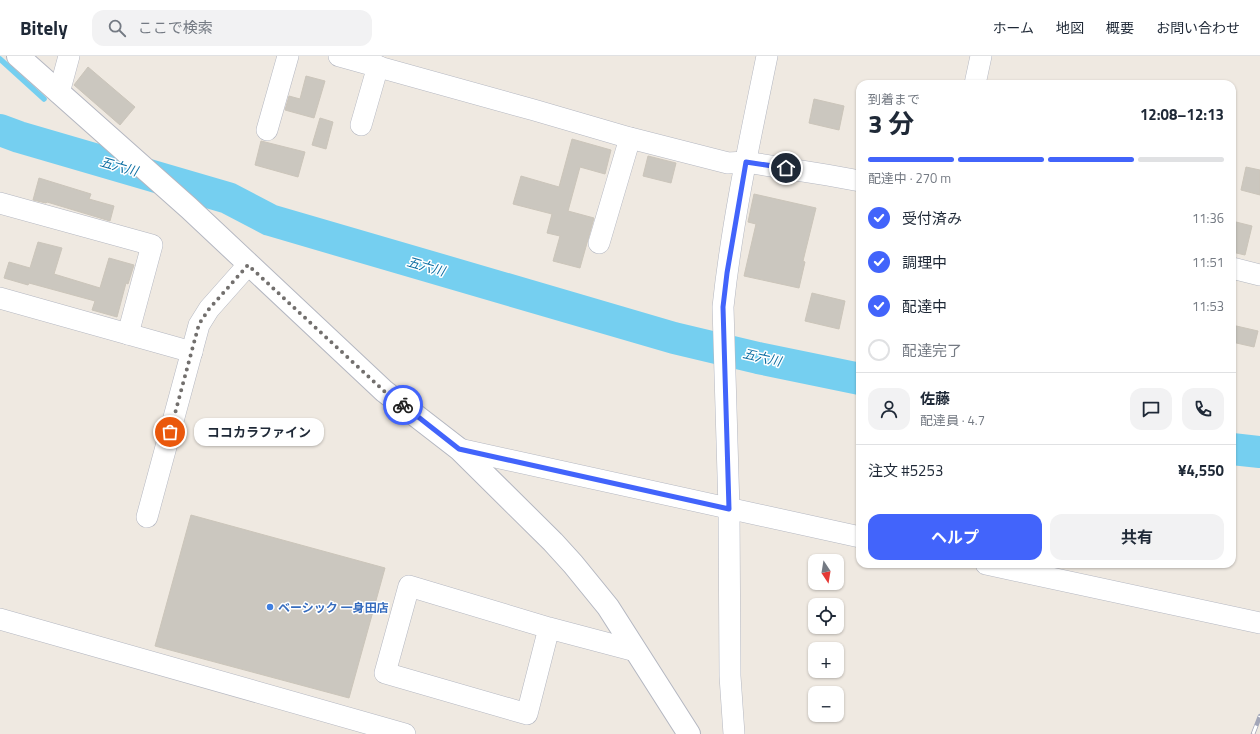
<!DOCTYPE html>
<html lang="ja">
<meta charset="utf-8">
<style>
:root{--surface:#fff;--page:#f2f2f3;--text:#1f2937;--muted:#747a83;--line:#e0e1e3;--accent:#4264fb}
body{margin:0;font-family:"Titillium Web","Noto Sans JP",sans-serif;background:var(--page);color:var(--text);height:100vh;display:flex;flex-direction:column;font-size:15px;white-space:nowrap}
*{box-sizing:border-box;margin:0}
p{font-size:13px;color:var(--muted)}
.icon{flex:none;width:22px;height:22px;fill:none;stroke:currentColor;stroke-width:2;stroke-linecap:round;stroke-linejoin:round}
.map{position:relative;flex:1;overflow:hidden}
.panel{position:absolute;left:856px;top:24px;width:380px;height:488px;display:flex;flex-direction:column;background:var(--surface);border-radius:12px;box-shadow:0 1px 3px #0004}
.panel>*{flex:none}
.needle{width:26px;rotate:168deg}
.controls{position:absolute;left:808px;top:498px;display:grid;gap:8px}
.controls a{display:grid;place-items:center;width:36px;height:36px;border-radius:8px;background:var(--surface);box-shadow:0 1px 3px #0004;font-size:20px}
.pin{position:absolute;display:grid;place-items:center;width:34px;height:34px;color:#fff;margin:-17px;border:2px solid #fff;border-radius:50%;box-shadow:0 1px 4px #0007}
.courier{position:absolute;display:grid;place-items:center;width:40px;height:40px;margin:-20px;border:3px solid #4264fb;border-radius:50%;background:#fff;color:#222;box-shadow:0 1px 5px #0007}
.bubble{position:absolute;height:28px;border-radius:12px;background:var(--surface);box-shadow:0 1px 3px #0004;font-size:13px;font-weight:700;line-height:28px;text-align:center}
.summary em{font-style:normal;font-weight:700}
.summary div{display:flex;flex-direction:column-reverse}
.summary{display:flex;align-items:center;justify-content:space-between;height:68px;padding:0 12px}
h1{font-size:26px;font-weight:700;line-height:30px}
.bar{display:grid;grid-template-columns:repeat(4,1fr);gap:6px 4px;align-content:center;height:48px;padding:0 12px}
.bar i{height:5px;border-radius:3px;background:var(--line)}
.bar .current{background:var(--accent)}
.bar p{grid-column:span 4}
.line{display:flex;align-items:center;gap:10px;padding:0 12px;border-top:1px solid var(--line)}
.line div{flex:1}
.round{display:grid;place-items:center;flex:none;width:42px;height:42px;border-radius:12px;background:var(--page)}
ol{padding:0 12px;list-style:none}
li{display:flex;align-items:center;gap:12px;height:44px}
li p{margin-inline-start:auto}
li .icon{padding:4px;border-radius:50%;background:var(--accent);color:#fff;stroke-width:4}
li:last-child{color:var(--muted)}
li i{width:22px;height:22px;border:2px solid var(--line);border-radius:50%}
.action{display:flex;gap:8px;margin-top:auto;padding:8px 12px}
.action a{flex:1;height:46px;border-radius:12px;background:var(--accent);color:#fff;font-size:16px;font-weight:700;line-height:46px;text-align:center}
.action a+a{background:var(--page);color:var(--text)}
header{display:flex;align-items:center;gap:24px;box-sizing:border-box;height:56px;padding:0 20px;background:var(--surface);border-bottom:1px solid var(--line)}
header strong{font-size:19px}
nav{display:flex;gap:22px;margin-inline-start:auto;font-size:14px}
.search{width:280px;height:36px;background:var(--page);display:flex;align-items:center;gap:10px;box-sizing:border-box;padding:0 14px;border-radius:12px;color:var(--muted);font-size:15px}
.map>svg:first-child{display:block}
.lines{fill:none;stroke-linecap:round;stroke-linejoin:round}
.stream{stroke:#75cff0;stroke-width:5.5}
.river{stroke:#75cff0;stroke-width:32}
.building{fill:#cbc7bf;stroke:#cbc5ba}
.street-casing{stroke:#b4b7c1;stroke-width:22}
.secondary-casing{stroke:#b4b7c1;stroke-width:24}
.street{stroke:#fff;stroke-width:21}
.secondary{stroke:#fff;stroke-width:22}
.rail-casing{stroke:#a3a6b8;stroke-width:4.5}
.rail{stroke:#fff;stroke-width:3;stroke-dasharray:9;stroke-linecap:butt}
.done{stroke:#726f6d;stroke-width:4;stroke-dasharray:0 7.2}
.route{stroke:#4264fb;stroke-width:5}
.shop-dot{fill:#3f7fe0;stroke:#fff;stroke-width:1.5}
.labels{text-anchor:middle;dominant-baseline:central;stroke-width:3;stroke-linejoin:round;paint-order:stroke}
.shop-label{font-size:12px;font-weight:bold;fill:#366cbe;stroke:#fff;text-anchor:start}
.water-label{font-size:13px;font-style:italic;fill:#0d6fa3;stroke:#fff}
</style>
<header>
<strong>Bitely</strong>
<div class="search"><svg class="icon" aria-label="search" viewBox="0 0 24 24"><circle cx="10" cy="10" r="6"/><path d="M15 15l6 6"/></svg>ここで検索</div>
<nav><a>ホーム</a><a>地図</a><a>概要</a><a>お問い合わせ</a></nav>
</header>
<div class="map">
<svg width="1260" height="678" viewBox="0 0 1260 678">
<rect width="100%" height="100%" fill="#efe9e1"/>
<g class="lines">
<!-- stream -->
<polyline class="stream" points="0,3 44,43"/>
<!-- river -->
<g class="river">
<polyline points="0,74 19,81 228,142 270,164 674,282 758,302 860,323"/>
<polyline points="1232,393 1260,396"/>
</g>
</g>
<!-- building -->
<g class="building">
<polygon points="88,11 135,51 120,69 74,29"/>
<polygon points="306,20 325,25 314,62 285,54 289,40 300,43"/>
<polygon points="814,43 844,50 839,74 809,67"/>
<polygon points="320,62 333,66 326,93 312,89"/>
<polygon points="572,83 611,94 605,118 580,111 568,155 594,162 580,212 553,205 560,180 547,177 552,158 513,148 521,120 559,131"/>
<polygon points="261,85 305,96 298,121 255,109"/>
<polygon points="648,100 676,107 671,127 643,120"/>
<polygon points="1246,111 1260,114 1260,139 1241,134"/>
<polygon points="39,122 91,138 89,143 114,150 110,165 47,146 46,147 33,144"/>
<polygon points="754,138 816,152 803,205 805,206 799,232 744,220 756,168 748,166"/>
<polygon points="1232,165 1252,170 1245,199 1232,196"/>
<polygon points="38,186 62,192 54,218 100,232 109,202 134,209 128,228 126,227 117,261 92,254 95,245 29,227 28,229 4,222 9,206 30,212"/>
<polygon points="812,237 845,245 839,273 805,265"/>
<polygon points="1232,269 1258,275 1254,291 1232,286"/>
<polygon points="191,459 385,512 349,642 155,590"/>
</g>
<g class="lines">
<!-- street casing -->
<g class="street-casing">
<g id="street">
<polyline points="339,0 534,54 630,82 728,107 746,106 827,119 860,125"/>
<polyline points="975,28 981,0"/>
<polyline points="59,37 69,0"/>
<polyline points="361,69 378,10"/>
<polyline points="267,74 288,0"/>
<polyline points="0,147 152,189 128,278"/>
<polyline points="599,187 630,82"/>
<polyline points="1232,212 1260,219"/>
<polyline points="0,242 192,296"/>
<polyline points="459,393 860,481"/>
<polyline points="147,461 199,269 209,253 248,209"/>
<polyline points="986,508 1260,567"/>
<polyline points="0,563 405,678"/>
<polyline points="549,572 527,658 385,617 409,530 549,572 636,595"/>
<path d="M734 678 730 620 729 453 723 251C732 166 750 83 767 0"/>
</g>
</g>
<!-- secondary casing -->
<g class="secondary-casing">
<polyline id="secondary" points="18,0 189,152 384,335 459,393 553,486 573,508 608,551 689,678"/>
</g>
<!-- street -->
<use href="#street" class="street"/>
<!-- secondary -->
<use href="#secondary" class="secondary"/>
<!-- rail casing -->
<g class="rail-casing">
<polyline id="rail" points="1253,678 1260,660"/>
</g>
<!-- rail -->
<use href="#rail" class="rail"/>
</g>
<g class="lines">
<!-- done -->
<polyline class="done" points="170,376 199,268 209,253 248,209 384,335 403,349"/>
<!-- route -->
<polyline class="route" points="403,349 459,393 729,453 723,251 727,217 746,106 786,112"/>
</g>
<!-- markers -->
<circle class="shop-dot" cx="270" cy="551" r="4"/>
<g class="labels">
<!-- shop labels -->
<g class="shop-label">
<text x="278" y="551">ベーシック 一身田店</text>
</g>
<!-- water labels -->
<g class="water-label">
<text transform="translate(119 110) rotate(16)">五六川</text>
<text transform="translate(426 210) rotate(16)">五六川</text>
<text transform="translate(762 301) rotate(13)">五六川</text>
</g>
</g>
</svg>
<div class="controls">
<a><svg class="needle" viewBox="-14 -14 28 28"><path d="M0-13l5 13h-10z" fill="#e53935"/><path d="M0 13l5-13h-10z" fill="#747a83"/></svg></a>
<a><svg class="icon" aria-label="locate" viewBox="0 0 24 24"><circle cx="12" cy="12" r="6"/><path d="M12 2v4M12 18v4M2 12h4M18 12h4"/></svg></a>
<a>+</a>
<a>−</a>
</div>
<div class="pin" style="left:170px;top:376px;background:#ea580c"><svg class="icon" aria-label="bag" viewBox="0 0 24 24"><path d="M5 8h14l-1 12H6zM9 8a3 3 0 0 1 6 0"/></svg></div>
<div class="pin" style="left:786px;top:112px;background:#1f2937"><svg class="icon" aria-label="home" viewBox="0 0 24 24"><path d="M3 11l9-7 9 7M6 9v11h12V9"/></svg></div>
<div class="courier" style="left:403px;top:349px"><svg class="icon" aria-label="bike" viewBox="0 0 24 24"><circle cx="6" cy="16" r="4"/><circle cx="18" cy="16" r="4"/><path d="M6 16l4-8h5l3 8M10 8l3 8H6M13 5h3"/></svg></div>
<div class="bubble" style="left:194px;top:362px;width:130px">ココカラファイン</div>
<section class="panel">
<div class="summary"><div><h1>3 分</h1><p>到着まで</p></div><em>12:08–12:13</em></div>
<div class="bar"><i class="current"></i><i class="current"></i><i class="current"></i><i></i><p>配達中 · 270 m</p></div>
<ol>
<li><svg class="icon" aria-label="check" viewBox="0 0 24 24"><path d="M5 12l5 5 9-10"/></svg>受付済み<p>11:36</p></li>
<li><svg class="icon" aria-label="check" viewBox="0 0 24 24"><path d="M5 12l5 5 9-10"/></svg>調理中<p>11:51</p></li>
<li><svg class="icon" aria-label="check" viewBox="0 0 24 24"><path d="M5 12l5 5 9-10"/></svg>配達中<p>11:53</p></li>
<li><i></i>配達完了</li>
</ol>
<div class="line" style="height:72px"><a class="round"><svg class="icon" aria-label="person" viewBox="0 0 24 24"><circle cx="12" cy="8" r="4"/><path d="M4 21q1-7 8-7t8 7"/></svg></a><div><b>佐藤</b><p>配達員 · 4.7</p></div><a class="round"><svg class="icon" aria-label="chat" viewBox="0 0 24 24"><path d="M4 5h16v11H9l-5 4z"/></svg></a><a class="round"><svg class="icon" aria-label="phone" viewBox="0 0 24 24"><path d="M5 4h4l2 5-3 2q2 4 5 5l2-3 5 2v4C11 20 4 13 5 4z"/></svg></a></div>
<div class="line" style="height:52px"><div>注文 #5253</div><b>¥4,550</b></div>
<div class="action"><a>ヘルプ</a><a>共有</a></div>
</section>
</div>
